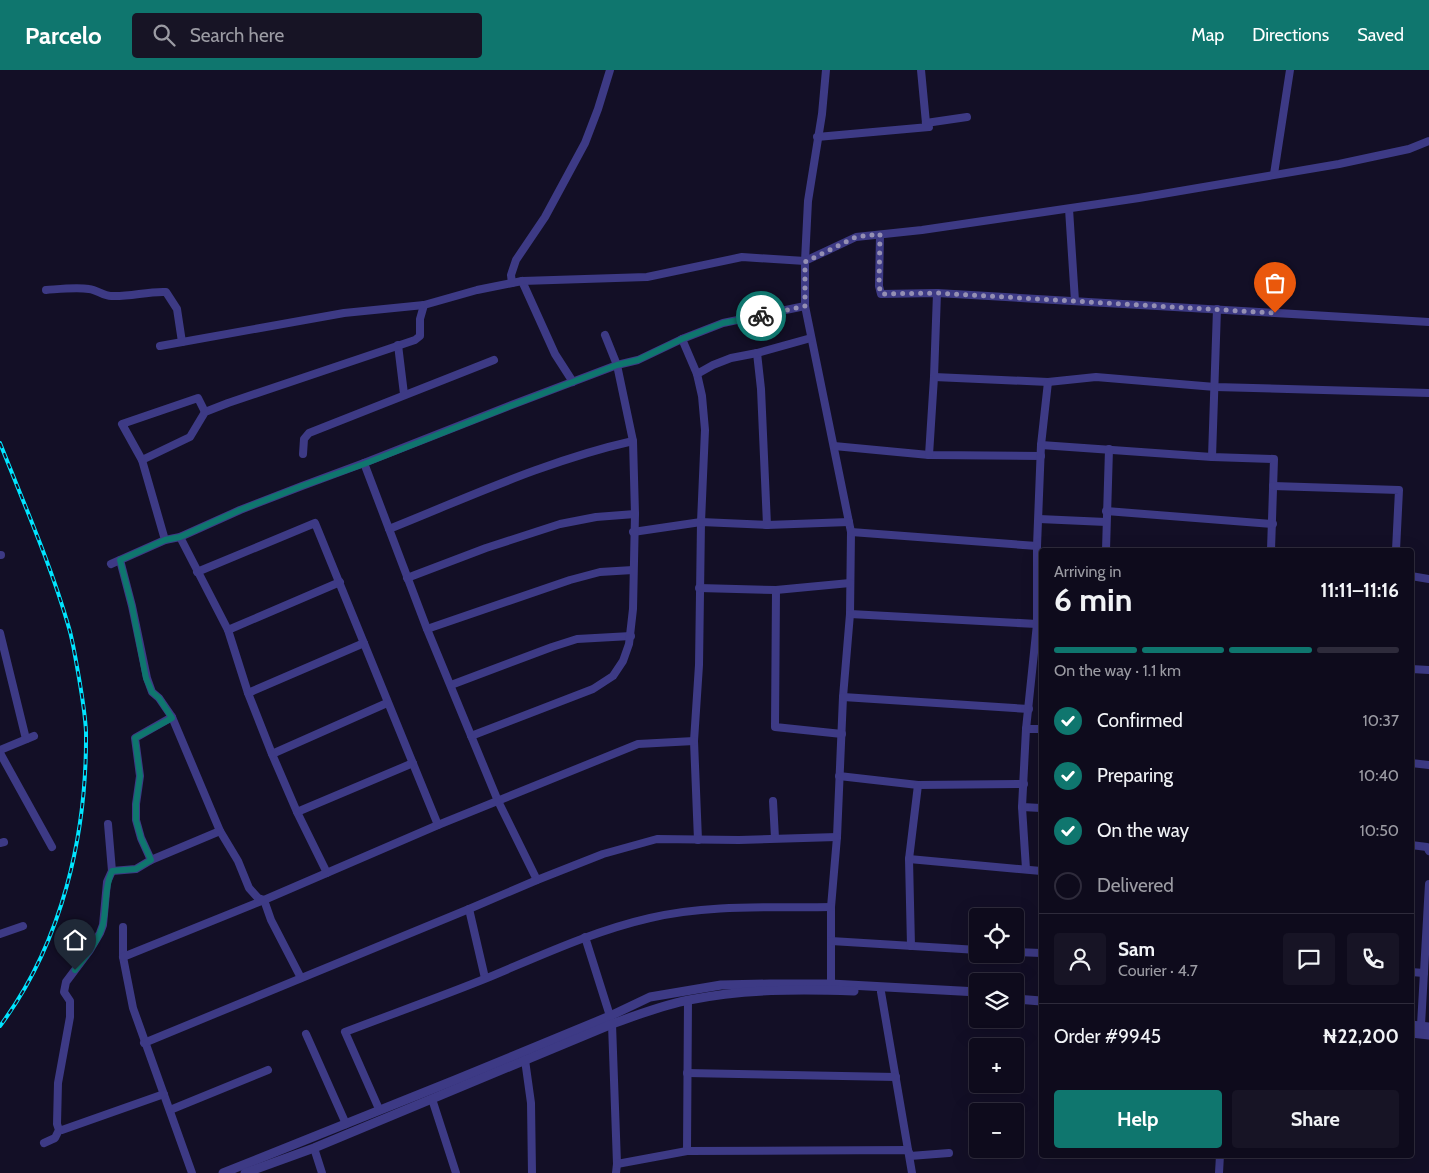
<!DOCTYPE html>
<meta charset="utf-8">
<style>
:root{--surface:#0e0b1c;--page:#171425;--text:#f1f3f6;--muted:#9b9ba3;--line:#2e2b3b;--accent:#0f766e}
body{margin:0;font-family:Cabin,sans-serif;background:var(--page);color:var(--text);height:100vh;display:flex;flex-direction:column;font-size:19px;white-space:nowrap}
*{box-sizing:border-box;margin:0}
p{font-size:16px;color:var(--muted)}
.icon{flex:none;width:28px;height:28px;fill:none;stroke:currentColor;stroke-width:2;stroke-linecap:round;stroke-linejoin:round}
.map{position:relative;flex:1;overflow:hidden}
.panel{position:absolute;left:1039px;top:478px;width:375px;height:610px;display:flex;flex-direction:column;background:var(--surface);border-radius:5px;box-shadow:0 5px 20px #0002,0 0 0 1px var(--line)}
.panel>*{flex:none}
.controls{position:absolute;left:969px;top:838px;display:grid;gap:10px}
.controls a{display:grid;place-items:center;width:55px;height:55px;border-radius:5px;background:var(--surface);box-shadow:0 5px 20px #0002,0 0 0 1px var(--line);font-size:25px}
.pin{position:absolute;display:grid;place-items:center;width:42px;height:42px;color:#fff;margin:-51px -21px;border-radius:50% 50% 50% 0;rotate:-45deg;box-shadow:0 0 5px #0007}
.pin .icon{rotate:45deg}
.courier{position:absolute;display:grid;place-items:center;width:50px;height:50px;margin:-25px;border:4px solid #0f766e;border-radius:50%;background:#fff;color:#222;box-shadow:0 1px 6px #0007}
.headline em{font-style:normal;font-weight:700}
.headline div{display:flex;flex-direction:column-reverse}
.headline{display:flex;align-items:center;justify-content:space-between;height:85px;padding:0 15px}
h1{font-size:32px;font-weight:700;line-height:38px}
.bar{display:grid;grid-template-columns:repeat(4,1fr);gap:8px 5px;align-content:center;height:60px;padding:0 15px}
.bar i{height:6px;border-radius:4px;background:var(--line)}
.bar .on{background:var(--accent)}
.bar p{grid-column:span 4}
.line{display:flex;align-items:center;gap:12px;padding:0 15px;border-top:1px solid var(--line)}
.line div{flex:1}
.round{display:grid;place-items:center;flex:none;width:52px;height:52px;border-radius:5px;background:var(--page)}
ol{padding:0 15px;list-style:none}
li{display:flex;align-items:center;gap:15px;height:55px}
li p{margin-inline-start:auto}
li .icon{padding:5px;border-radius:50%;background:var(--accent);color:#fff;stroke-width:4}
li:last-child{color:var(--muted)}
li i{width:28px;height:28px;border:2px solid var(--line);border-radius:50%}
.primary-button{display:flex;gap:10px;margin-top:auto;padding:10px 15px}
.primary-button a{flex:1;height:58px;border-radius:5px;background:var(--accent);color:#fff;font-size:20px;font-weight:700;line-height:58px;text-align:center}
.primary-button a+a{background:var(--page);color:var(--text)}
header{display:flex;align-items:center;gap:30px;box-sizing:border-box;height:70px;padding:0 25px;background:var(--accent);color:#fff}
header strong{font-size:24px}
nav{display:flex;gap:28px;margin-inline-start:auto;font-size:18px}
.search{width:350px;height:45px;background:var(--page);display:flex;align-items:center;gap:12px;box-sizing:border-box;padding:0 18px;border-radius:5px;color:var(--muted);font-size:19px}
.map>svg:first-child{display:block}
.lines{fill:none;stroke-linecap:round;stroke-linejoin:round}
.minor{stroke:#3d3a85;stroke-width:8}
.tertiary{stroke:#3d3a85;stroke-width:9}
.rail-casing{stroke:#00e5ff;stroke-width:4}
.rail{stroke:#130f26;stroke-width:2;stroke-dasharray:5.5;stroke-linecap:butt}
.done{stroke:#948fb3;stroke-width:5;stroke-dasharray:0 9}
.route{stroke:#0f766e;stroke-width:6}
</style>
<header>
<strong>Parcelo</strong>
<div class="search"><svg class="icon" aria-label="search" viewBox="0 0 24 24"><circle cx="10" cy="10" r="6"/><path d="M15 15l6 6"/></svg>Search here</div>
<nav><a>Map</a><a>Directions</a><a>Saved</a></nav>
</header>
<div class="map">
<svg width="1429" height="1103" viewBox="0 0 1429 1103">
<rect width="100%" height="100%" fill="#130f26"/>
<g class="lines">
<!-- minor -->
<g class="minor">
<polyline points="826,0 822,44 808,131 805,191 805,236 851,462 850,544 843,627 837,767 831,837 831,918"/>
<polyline points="921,0 926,53"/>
<polyline points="817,67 929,57 926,53 967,47"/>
<polyline points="1274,104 1290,0"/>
<polyline points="1069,139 1075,231"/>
<polyline points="880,165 879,216 881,224 937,223 1429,252"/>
<polyline points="522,211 555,284 573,312"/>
<polyline points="512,213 511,205 516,190 545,147 585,73 598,39 610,0"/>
<path d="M46 220C60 219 76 217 89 219 97 220 104 226 111 226 130 227 148 221 166 222L177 239 182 272"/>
<polyline points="682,269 697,304 702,326 705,360 701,452 699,595 694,671 698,770"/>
<polyline points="398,275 404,324"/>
<polyline points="160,276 344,243 424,235 477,220 522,211 647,207 742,187 805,191 856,167 922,160 1139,128 1339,94 1409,79 1429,71"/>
<polyline points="757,283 761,319 767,455"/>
<polyline points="697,304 713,295 731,288 757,283 811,268"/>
<polyline points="934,307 1048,312 1096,307 1215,317 1429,323"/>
<polyline points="1041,375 1212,387 1274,389 1271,480"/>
<polyline points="834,376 929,385 1041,386"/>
<polyline points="303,384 304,369 309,363 494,290"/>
<polyline points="929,385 934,307 937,223"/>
<polyline points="1212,387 1217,239"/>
<polyline points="142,390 190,367 205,342 228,333 415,270 420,266 420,249 424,235"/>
<polyline points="364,393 427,559 498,731 537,810"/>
<polyline points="1273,416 1399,420 1396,480"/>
<polyline points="1106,441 1273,454"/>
<polyline points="1039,449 1106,452"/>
<path d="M389 459C469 427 548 390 633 371"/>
<polyline points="633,462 701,452 767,455 849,452"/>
<polyline points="851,462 1037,476"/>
<polyline points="180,467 228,560 248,623 272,684 297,742 327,803"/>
<polyline points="165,470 142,390 122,354 198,328 205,342"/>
<polyline points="1106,480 1109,379"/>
<polyline points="0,485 1,485"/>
<polyline points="120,490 132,536 147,608 152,622 159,628 172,647 220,761 238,791 249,818 258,828 264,830 271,850 301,908"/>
<polyline points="111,494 165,470 180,467 240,440 302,416 364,393 509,336 617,295 638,290 682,269 723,253 805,236"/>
<polyline points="197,502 315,453 438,755"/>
<polyline points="1411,506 1429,509"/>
<polyline points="407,508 486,478 560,454 596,447 635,444"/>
<polyline points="699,518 776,520 850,513"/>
<polyline points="776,520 775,657 842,664"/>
<polyline points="850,544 1037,554"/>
<polyline points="427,559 570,510 600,502 633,500"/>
<polyline points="228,560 340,512"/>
<polyline points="0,563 26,669"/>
<polyline points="1411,599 1429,600"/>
<polyline points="451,615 552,577 577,569 631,566"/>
<polyline points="248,623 364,573"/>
<polyline points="843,627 1029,639"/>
<polyline points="1026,659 1041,659"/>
<polyline points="471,666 593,619 613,606 623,591 629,574 633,539 635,444 633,371 617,295 605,265"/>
<polyline points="0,680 34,666"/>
<polyline points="0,683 52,777"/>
<polyline points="272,684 387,633"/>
<polyline points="1411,693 1429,695"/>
<polyline points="839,706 918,715 1024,714"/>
<polyline points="773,731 775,768"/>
<polyline points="1022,737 1041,738"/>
<polyline points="297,742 413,693"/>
<polyline points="0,773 4,772"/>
<polyline points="1411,775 1427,777 1429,781"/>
<polyline points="909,789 1041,801"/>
<polyline points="151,790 141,768 136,750 136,734 140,706 135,668 172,647"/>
<polyline points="1026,799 1022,737 1026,659 1037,554 1037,476 1041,375 1048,312"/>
<polyline points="112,801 136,799 151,790 220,761"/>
<polyline points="469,839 485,908"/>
<polyline points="123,857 123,887 133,938 192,1103"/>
<polyline points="0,864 23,856"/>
<polyline points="585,867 610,946"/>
<polyline points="831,871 978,880"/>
<polyline points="911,876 909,789 918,715"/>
<polyline points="1015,882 1041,883"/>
<polyline points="123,887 264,830 438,755 638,674 694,671"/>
<polyline points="1411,902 1424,903"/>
<polyline points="881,922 912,1103"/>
<polyline points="612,954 617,1094 616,1103"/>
<polyline points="1421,955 1429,814"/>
<polyline points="306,964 346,1054"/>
<polyline points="144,973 469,839 537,810 603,784 657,769 739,770 837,767"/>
<polyline points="525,990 531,1033 532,1103"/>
<polyline points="687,1003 896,1007"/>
<polyline points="432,1029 456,1103"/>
<path d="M379 1039 345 962C392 944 440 927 487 908 540 886 593 861 650 848 709 834 771 838 831 837"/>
<polyline points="170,1040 268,1000"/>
<polyline points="59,1060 62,1060 164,1024"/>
<polyline points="44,1073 55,1068 59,1060 57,1054 58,1013 70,947 70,931 64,922 66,912 90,880 100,863 103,855 107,812 112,801 108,754"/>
<polyline points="314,1078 322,1103"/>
<polyline points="687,1081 688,930"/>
<polyline points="617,1094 687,1081 908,1080 910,1086 949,1083"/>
<polyline points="1219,1103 1220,1085"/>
</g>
<!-- tertiary -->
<g class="tertiary">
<polyline points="1015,929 1041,931"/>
<polyline points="1411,955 1429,957"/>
<polyline points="1411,963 1429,965"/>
<polyline points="223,1103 455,1010 610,946 650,927 721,915 770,914 831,914 978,922"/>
<path d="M245 1103 314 1078 612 954C637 945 663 935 689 930 743 919 799 919 854 921"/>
</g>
<!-- rail casing -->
<g class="rail-casing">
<path id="rail" d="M0 373C24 434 51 495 69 558 72 568 74 580 76 591 80 614 85 639 86 662 87 765 62 873 0 956"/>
</g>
<!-- rail -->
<use href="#rail" class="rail"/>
</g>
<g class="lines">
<!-- done -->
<polyline class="done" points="761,246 805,236 805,192 856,167 880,164 879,216 881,224 937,223 1275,243"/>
<!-- route -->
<path class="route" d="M75 900C85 887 99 871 103 854 107 836 104 818 112 801L136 799 151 790 141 768 136 750V734L140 706 135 668 172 648 159 628 152 622 146 608 132 536 120 490 165 470 180 467 240 440 302 416 364 394 510 336 617 295 638 290 682 269 723 253 761 246"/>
</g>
</svg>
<div class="controls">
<a><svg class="icon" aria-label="locate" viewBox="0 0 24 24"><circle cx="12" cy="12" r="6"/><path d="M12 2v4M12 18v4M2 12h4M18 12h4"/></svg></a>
<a><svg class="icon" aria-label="layers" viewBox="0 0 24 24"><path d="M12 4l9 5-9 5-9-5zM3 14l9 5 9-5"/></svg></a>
<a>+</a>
<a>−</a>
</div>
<div class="pin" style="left:1275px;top:243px;background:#ea580c"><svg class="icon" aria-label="bag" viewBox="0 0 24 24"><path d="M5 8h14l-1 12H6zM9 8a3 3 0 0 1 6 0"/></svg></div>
<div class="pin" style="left:75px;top:900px;background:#1f2937"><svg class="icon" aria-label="home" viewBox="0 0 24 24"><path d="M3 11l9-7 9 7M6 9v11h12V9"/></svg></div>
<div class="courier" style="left:761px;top:246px"><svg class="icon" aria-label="bike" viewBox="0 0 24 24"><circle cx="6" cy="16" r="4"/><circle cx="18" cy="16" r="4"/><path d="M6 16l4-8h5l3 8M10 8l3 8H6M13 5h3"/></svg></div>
<section class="panel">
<div class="headline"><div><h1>6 min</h1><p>Arriving in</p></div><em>11:11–11:16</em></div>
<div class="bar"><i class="on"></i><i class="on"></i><i class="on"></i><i></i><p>On the way · 1.1 km</p></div>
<ol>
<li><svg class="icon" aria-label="check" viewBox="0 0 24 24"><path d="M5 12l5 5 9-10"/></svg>Confirmed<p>10:37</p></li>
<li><svg class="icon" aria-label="check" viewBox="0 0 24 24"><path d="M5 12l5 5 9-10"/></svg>Preparing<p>10:40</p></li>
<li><svg class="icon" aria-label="check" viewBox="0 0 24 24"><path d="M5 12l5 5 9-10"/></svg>On the way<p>10:50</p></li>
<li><i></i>Delivered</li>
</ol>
<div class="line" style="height:90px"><a class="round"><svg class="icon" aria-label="person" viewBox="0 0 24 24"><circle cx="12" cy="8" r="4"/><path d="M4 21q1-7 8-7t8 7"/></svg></a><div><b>Sam</b><p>Courier · 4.7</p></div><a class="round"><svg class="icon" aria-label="chat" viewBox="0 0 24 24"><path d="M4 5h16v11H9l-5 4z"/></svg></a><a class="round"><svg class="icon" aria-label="phone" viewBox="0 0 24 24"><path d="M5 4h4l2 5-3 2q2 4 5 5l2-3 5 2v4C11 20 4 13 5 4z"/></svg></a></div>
<div class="line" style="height:65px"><div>Order #9945</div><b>₦22,200</b></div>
<div class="primary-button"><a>Help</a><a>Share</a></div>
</section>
</div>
